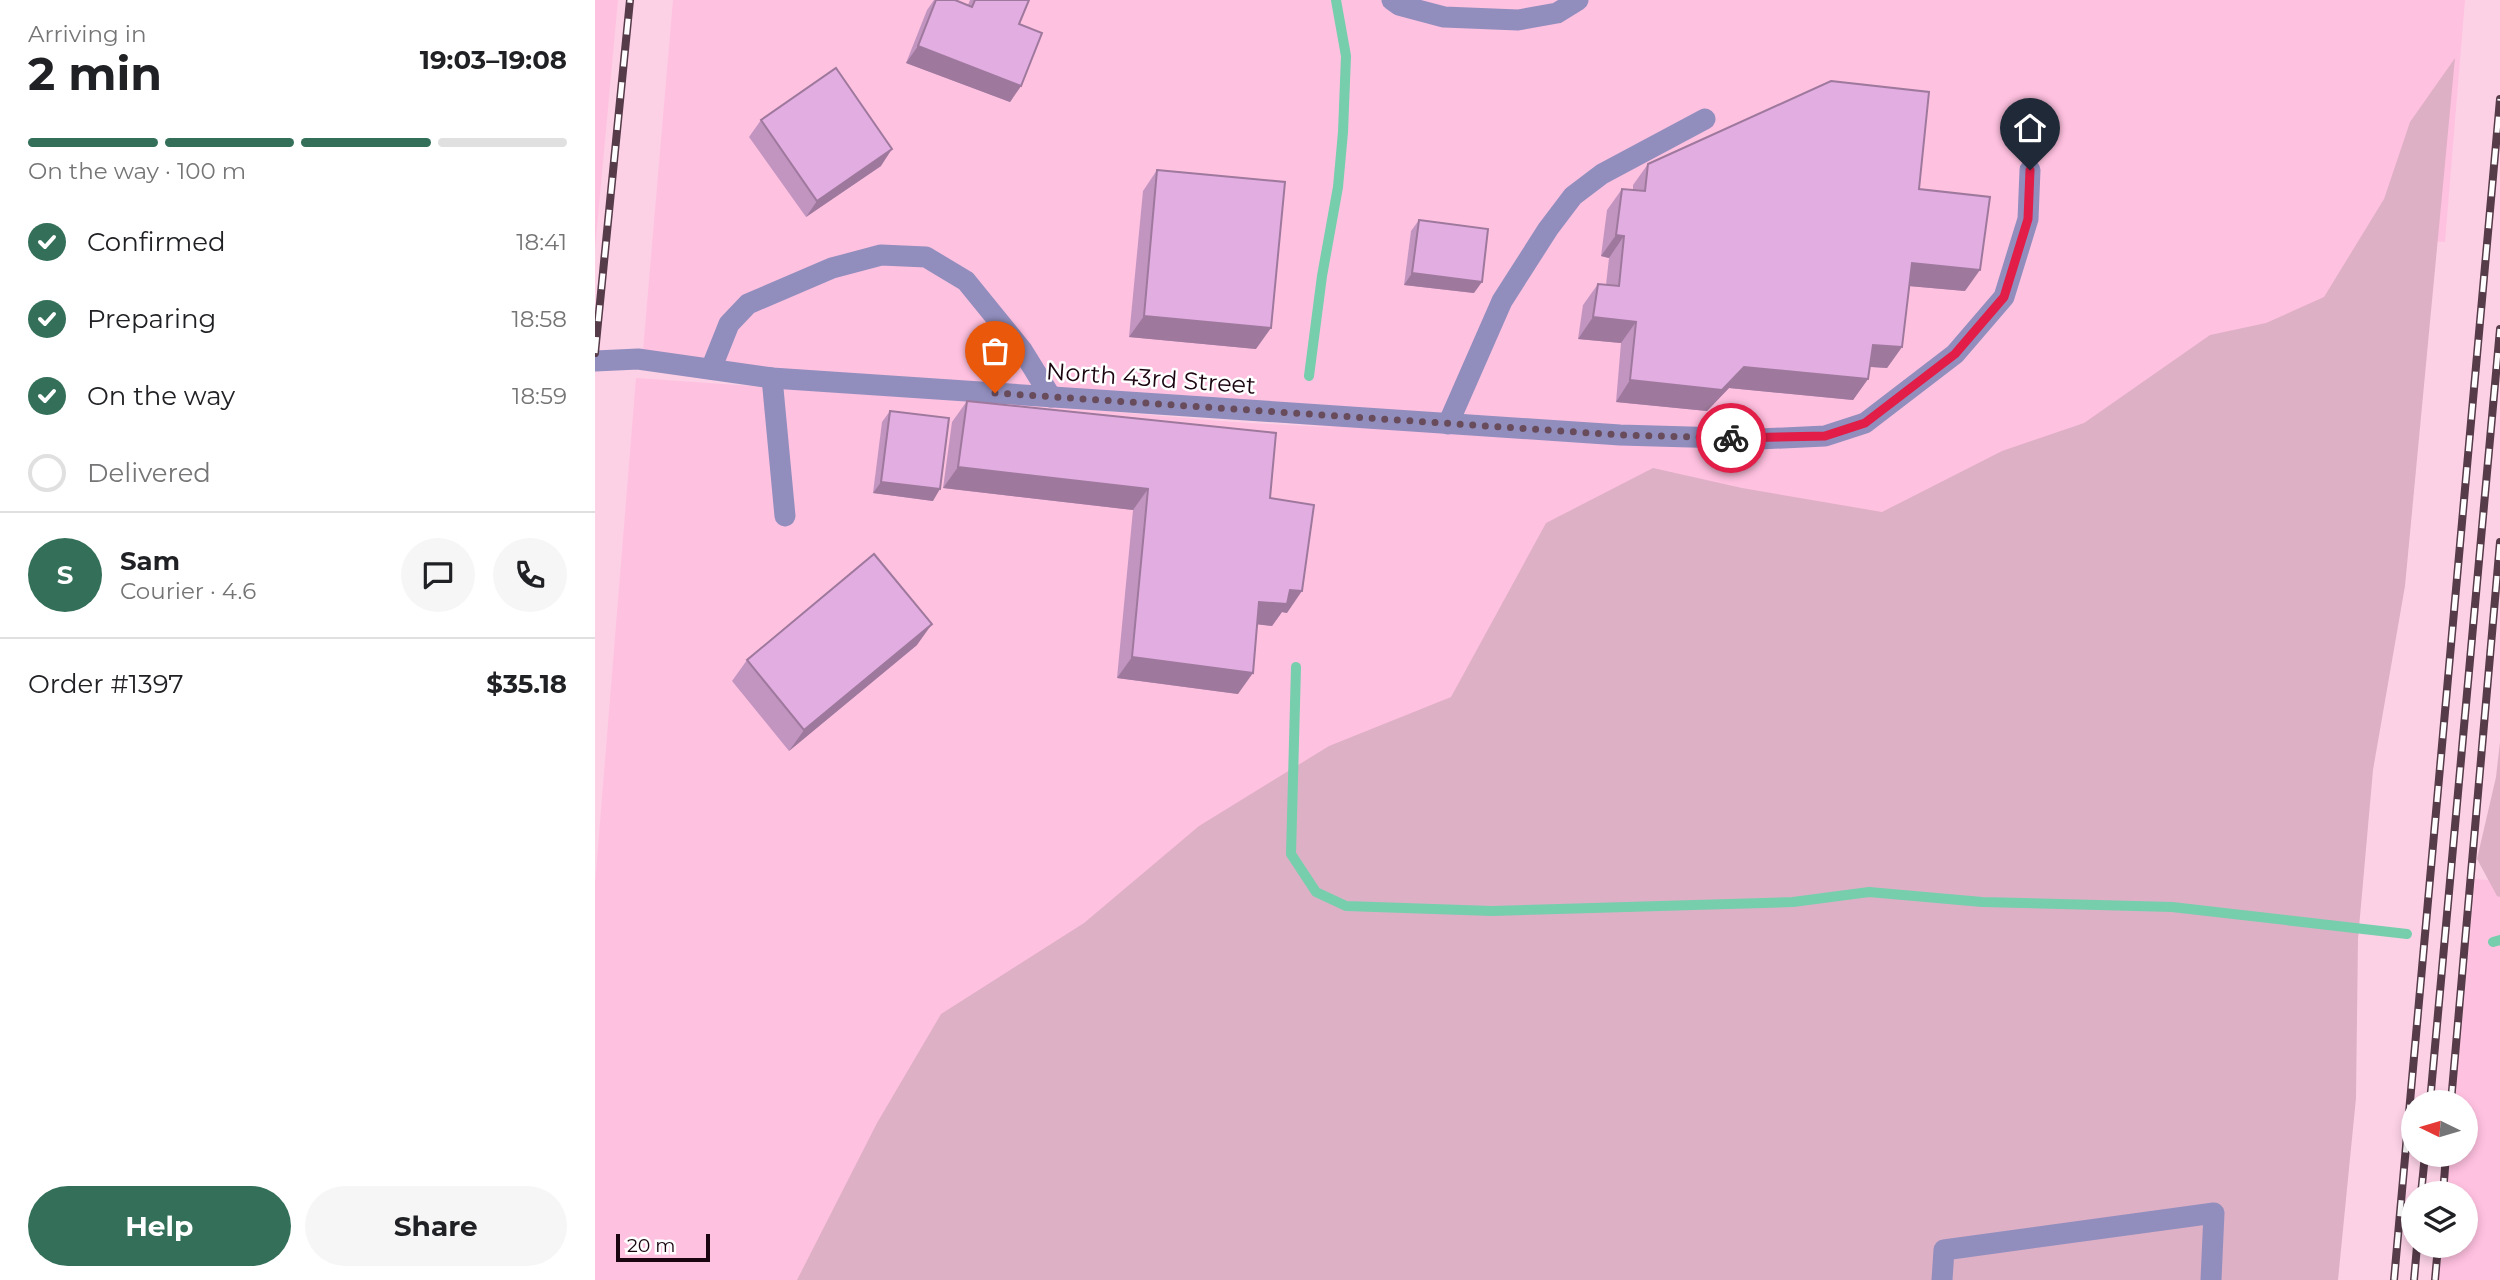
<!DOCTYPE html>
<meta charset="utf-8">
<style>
:root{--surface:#fff;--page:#f6f6f6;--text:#202124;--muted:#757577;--line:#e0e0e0;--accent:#336f59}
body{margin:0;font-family:Montserrat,sans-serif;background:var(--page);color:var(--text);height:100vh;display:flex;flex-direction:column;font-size:26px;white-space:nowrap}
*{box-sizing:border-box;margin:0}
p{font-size:23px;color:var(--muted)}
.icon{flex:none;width:38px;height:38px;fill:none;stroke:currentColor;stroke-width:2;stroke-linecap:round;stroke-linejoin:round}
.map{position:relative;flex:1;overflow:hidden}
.sheet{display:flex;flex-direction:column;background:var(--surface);width:595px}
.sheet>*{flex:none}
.needle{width:46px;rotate:275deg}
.buttons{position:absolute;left:1806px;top:1090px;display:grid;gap:14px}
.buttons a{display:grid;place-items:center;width:77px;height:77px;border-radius:50%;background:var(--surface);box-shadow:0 4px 10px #0003;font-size:35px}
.scale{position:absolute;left:21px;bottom:18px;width:94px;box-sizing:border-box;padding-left:7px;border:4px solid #190410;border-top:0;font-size:19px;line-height:24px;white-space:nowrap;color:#190410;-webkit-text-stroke:5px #fff;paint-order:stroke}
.pin{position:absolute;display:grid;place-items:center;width:60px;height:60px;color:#fff;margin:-72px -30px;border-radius:50% 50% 50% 0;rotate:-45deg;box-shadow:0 0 7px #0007}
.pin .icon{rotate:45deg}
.courier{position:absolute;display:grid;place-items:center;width:70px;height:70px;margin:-35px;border:5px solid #e11d48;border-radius:50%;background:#fff;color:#222;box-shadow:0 2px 9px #0007}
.head em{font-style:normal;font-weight:700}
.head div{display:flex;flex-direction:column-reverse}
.head{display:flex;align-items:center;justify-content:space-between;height:119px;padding:0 28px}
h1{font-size:46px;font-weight:700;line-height:52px}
.bar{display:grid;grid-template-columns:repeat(4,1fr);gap:10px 7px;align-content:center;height:84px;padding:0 28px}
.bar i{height:9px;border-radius:5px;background:var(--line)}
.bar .current{background:var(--accent)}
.bar p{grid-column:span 4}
.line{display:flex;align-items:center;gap:18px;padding:0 28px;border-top:2px solid var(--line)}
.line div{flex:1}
.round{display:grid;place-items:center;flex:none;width:74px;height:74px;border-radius:37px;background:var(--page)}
ol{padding:0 28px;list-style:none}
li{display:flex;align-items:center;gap:21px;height:77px}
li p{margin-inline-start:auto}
li .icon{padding:7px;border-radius:50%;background:var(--accent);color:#fff;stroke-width:4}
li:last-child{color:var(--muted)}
li i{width:38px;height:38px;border:4px solid var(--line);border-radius:50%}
.button{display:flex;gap:14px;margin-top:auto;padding:14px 28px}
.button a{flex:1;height:80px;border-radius:42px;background:var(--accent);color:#fff;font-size:28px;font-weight:700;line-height:80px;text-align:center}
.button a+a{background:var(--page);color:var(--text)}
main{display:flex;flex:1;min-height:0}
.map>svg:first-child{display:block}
.built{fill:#ffc1e0}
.green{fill:#deb0c6}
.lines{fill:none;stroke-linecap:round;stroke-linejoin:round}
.stream{stroke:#76cead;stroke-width:10}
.minor{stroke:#918ebe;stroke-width:21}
.rail-casing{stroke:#563b49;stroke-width:8}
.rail{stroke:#fff;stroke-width:5;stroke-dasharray:16;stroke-linecap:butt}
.wall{fill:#c295c1}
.shaded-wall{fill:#9e799d}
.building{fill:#e2ade0;stroke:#9e799d;stroke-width:2}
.done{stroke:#684c5b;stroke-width:7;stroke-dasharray:0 12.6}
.route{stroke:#e11d48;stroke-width:9}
.labels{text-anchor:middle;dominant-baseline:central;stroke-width:5;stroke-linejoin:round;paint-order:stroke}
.street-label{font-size:24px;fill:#190410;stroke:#fff}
</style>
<main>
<section class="sheet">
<div class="head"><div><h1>2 min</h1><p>Arriving in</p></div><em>19:03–19:08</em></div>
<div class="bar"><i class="current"></i><i class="current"></i><i class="current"></i><i></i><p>On the way · 100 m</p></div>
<ol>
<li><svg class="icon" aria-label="check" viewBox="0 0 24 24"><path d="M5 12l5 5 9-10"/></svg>Confirmed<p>18:41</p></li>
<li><svg class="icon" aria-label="check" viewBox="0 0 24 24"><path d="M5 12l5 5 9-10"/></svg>Preparing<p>18:58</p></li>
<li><svg class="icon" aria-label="check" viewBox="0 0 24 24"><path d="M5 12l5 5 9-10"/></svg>On the way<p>18:59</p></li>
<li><i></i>Delivered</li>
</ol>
<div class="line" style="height:126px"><b class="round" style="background:var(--accent);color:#fff">S</b><div><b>Sam</b><p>Courier · 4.6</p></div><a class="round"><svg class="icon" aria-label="chat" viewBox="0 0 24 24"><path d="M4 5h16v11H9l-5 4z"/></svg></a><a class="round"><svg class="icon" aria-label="phone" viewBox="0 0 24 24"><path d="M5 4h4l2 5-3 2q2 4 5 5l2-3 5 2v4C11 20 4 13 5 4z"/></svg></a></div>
<div class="line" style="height:91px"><div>Order #1397</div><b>$35.18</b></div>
<div class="button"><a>Help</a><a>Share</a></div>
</section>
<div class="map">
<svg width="1905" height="1280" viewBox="0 0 1905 1280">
<rect width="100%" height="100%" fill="#fcd1e6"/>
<!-- built -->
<g class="built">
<polygon points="0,0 23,0 0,249"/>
<polygon points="78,0 1870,0 1850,242 1819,240 448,1280 0,1280 0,884 41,378 426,404 638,422 747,428 47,362"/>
<polygon points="1880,879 1905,881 1905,1280 1844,1280 1847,1246 1871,1246 1871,1194 1851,1193 1855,1155 1871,1155 1871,1102 1860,1102"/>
</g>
<!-- green -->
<g class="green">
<polygon points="1860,58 1810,586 1778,770 1763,939 1761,1098 1743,1280 202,1280 282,1123 346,1014 489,923 604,826 734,746 856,697 951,523 1058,468 1147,488 1287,512 1407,451 1489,423 1615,335 1671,323 1729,297 1789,199 1815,122"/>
<polygon points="1905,742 1905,897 1902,896 1882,859 1901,777"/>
</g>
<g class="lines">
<!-- stream -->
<g class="stream">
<polyline points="714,376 727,276 743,187 748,132 751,56 741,0"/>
<polyline points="701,667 696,854 721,892 751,906 897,911 1198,902 1274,892 1387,902 1577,907 1812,934"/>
<polyline points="1898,942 1905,940"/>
</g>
<!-- minor -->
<g class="minor">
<polyline points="797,0 804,5 849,17 923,20 962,13 983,0"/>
<polyline points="0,361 43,359 177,378 1025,435 1164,439 1230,436 1270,423 1360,354 1409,297 1433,219 1435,170"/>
<polyline points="116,369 134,324 153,304 237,268 286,255 331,257 371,281 427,350 456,397"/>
<polyline points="177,378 190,516"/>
<polyline points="853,424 907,301 953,229 978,196 1007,174 1110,119"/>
<polyline points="1347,1280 1349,1250 1619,1213 1616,1280"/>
</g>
<!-- rail casing -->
<g class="rail-casing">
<g id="rail">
<polyline points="0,353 35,0"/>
<polyline points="1835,1102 1905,329"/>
<polyline points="1856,1102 1905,542"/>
<polyline points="1826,1194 1830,1155"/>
<polyline points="1848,1194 1851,1155"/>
<polyline points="1799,1280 1905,99"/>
<polyline points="1819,1280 1822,1246"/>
<polyline points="1840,1280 1843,1246"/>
</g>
</g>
<!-- rail -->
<use href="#rail" class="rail"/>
</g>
<!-- wall -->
<g class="wall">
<polygon points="339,0 360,0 373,5 375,0 434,0 424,24 426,86 415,102 311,63 332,10"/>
<polygon points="166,120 286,166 211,217 154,137"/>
<polygon points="1053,164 1324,189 1370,291 1314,286 1307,347 1292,368 1275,367 1273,379 1258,400 1134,388 1112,411 1021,402 1026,343 983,339 988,305 1003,284 1011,285 1014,258 1006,256 1012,210 1027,189 1038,190 1038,185"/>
<polygon points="562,170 661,349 534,337 548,191"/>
<polygon points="824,220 879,293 809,285 816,231"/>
<polygon points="372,401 675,498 692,613 687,612 677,626 662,624 643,694 522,678 538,510 348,488 357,422"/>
<polygon points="295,411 338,501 278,493 287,422"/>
<polygon points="322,645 194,751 137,681 152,660"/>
</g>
<!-- shaded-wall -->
<g class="shaded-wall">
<polygon points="323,46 426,86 415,102 311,63"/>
<polygon points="297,149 286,166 211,217 222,201"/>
<polygon points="1021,235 1029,236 1014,258 1006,256"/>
<polygon points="1317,263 1385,270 1370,291 1302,285"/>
<polygon points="817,273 887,282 879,293 809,285"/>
<polygon points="549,316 676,328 661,349 534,337"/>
<polygon points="998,317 1041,322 1026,343 983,339"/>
<polygon points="1278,345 1307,347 1292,368 1263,366"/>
<polygon points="1149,367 1273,379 1258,400 1134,388 1112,411 1021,402 1035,380"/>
<polygon points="363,467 553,489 538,510 348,488"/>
<polygon points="286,482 345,489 338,501 278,493"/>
<polygon points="695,590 707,591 692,613 687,612 677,626 650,623 664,602"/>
<polygon points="337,624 322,645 194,751 209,730"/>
<polygon points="537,657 658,673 643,694 522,678"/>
</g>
<!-- building -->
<g class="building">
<polygon points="341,0 360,0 377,7 380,0 434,0 424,24 447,33 426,86 323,46"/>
<polygon points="241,68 297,149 222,201 166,120"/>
<polygon points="1236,81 1334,92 1324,189 1395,197 1385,270 1317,263 1307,347 1278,345 1273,379 1149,367 1127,390 1035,380 1041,322 998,317 1003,284 1024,286 1029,236 1021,235 1027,189 1050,191 1053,164"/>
<polygon points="562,170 690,182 676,328 549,316"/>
<polygon points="824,220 893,229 887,282 817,273"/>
<polygon points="372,401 681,433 675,498 719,505 707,591 695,590 692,604 664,602 658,673 537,657 553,489 363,467"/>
<polygon points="295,411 354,418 345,489 286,482"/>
<polygon points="279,554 337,624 209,730 152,660"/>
</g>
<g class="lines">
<!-- done -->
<polyline class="done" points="400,393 1026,435 1136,438"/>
<!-- route -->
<polyline class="route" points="1136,438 1230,436 1270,423 1360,354 1409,297 1433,219 1435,170"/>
</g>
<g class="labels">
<!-- street labels -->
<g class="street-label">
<text transform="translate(556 378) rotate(4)">North 43rd Street</text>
</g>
</g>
</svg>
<div class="buttons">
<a><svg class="needle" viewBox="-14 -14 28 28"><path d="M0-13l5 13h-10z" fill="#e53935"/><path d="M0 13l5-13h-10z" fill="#757577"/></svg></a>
<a><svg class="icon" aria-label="layers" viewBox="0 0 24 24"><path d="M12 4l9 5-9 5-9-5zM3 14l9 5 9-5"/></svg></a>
</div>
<div class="scale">20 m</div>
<div class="pin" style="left:400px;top:393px;background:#ea580c"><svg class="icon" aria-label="bag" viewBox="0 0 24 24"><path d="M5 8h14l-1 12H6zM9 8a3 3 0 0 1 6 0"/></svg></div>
<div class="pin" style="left:1435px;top:170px;background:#1f2937"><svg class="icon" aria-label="home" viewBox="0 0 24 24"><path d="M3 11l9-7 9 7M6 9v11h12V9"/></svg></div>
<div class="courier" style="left:1136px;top:438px"><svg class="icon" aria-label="bike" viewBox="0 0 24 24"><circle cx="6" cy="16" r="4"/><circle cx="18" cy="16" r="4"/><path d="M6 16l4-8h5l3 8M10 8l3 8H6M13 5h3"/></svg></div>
</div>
</main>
